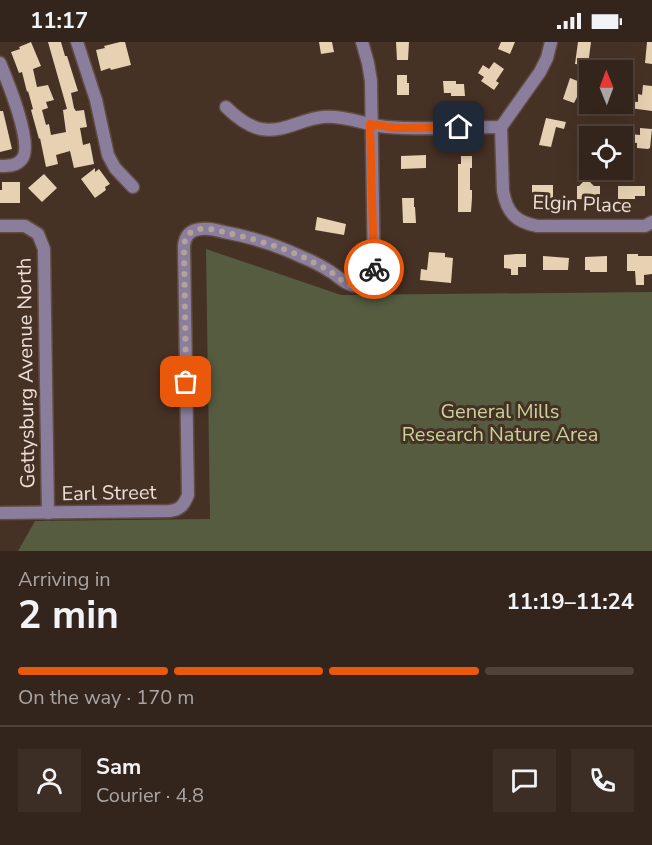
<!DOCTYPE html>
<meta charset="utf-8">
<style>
:root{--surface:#34251c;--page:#3c2d25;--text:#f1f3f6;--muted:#a9a5a3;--line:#4e423b;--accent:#ea580c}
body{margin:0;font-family:"Nunito Sans",sans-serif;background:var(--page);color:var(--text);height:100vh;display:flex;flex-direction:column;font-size:22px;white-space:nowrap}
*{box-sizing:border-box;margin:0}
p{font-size:20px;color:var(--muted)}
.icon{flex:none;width:33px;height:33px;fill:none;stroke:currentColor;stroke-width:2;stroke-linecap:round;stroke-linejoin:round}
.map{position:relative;height:509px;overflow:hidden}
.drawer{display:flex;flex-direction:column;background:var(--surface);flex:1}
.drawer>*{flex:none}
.needle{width:39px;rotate:359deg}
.controls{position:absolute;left:579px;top:18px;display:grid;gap:12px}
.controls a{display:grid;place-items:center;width:54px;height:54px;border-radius:0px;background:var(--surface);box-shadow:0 6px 24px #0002,0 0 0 2px var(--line);font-size:30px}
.pin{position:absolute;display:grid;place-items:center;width:51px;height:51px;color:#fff;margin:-26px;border-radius:12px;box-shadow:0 3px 9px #0006}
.courier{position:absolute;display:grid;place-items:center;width:60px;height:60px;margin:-30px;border:4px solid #ea580c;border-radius:50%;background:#fff;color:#222;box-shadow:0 2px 8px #0007}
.headline em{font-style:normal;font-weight:700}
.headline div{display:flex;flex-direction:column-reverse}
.headline{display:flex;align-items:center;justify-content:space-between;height:102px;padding:0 18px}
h1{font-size:39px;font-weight:700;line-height:45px}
.bar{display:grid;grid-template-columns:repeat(4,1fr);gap:9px 6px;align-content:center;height:72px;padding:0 18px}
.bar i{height:8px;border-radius:4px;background:var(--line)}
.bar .active{background:var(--accent)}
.bar p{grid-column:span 4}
.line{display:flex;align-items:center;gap:15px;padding:0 18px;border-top:2px solid var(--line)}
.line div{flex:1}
.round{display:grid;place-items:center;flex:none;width:63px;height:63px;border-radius:0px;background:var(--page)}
.status{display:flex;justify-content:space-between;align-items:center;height:42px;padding:0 30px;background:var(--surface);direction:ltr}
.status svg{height:16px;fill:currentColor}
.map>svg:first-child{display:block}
.green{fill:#565c40}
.building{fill:#e6d1b2}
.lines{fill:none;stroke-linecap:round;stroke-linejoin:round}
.minor-casing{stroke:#614d41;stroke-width:15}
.minor{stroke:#8b7e9d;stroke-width:12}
.done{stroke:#b3a299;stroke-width:6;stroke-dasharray:0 10.8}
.route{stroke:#ea580c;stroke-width:8}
.labels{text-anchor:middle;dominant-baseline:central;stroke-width:6;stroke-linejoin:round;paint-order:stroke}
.street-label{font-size:20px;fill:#eddfd7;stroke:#463125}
.park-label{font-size:20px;fill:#c7d49b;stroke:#463125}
</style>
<div class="status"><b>11:17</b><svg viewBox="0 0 49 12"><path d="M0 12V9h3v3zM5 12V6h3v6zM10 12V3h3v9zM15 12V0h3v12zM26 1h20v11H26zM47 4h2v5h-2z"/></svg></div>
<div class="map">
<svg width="652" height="509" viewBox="0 0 652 509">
<rect width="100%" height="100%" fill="#463125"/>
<!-- green -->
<polygon class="green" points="206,207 341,253 652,250 652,509 18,509 35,479 210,477"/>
<!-- building -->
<g class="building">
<polygon points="31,0 41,24 33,27 37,45 48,43 54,58 46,60 48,66 42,68 46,83 49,82 51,93 66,90 63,68 67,67 48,0 61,0 65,14 67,14 78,49 71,51 74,66 76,69 84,68 87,85 80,86 83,103 90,101 94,122 74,126 70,109 56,113 58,122 46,125 40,96 39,97 31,68 33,67 28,49 27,50 22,30 19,31 11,10 20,7 19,5"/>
<polygon points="120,0 125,0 131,23 111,28 110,26 101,29 96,8 105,6 104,4"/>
<polygon points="319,0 332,0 334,10 321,12"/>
<polygon points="396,0 409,0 408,18 397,18"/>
<polygon points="501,0 515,0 510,12 498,7"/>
<polygon points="578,0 591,0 588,23 575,22"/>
<polygon points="647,0 652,0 652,22 645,21"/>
<polygon points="494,20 504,27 496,39 499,41 494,48 481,39 484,35 478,31 483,23 489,27"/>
<polygon points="397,33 407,33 407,41 409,41 409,53 397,53"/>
<polygon points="570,36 580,40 577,48 580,49 574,61 563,57"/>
<polygon points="443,39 456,39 456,42 464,42 465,54 451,54 451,51 444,51"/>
<polygon points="643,43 652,44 652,69 622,65 622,59 638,60 638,52 642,53"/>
<polygon points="0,69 3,69 12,107 0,110"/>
<polygon points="546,76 566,80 564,87 556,85 551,105 539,103"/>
<polygon points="640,86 652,87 650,106 648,107 637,106 637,101 629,100 630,92 640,93"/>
<polygon points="426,113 426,126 401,127 401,114"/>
<polygon points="461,114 472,114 472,126 470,126 470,148 472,148 472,156 471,170 458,170 458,122 461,122"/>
<polygon points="95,126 95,130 99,127 110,142 105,145 106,148 95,156 81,137"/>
<polygon points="44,132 57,146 42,160 28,146"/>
<polygon points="584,139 589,139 594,144 600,144 600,158 577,157 577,144 579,144"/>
<polygon points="2,140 20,140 20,161 0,161 0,148 2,148"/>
<rect x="532" y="143" width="21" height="13"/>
<polygon points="618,144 645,144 645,154 635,154 635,157 618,157"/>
<polygon points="402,156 414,156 414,165 415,165 416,181 403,181"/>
<polygon points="317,175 346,182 344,193 315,188"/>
<polygon points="429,210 445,211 445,215 453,216 451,241 420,238 421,227 427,228"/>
<polygon points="516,212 526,212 526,225 518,225 518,233 511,233 511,227 504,226 504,213"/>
<polygon points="627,212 638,212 638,214 652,214 652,232 644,233 644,243 636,243 635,229 627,229"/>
<polygon points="543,214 569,216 568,228 543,228"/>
<polygon points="607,214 607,230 590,230 590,228 585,228 585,215"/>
</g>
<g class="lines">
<!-- minor casing -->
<g class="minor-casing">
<g id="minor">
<polyline points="77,0 96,58 108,113 115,126 133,145"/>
<path d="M551 0 547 16 540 30 501 85 503 149C507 171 516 180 537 184H645L652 180"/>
<path d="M0 21C7 38 34 103 22 117 17 124 8 124 0 124"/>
<path d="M226 65C236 75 247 84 261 87 283 91 302 77 323 75 344 73 366 83 387 85 424 88 463 85 501 85"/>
<polyline points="0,184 25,184 38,192 44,207 48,471"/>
<path d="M0 471 169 469C180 468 184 463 188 453L184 204C185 194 190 188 201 187 208 186 217 188 224 190 251 195 277 203 302 215 312 219 322 224 331 230 339 235 348 245 359 244 367 244 371 235 374 229L371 39 368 21 362 0"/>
</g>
</g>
<!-- minor -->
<use href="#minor" class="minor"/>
</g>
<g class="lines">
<!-- done -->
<path class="done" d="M186 340 184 204C185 194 190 188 201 187 209 186 217 188 224 190 251 196 278 204 303 215 311 219 320 224 328 228 338 234 347 246 360 244 368 243 372 234 374 227"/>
<!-- route -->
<polyline class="route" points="374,227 370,82 396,86 459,85"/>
</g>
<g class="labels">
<!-- street labels -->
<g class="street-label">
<text transform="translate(582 162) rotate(2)">Elgin Place</text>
<text transform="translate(26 331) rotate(-91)">Gettysburg Avenue North</text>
<text transform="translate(109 451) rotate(-1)">Earl Street</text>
</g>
<!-- park labels -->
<g class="park-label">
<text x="500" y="369">General Mills<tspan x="500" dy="23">Research Nature Area</tspan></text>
</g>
</g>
</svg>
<div class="controls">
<a><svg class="needle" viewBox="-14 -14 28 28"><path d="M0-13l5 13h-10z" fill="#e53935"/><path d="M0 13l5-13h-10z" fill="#a9a5a3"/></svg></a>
<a><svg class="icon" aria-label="locate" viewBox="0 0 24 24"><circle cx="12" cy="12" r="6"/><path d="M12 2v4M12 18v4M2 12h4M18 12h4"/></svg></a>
</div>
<div class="pin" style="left:186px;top:340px;background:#ea580c"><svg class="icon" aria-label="bag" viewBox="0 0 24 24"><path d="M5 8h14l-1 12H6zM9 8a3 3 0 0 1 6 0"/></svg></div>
<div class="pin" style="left:459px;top:85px;background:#1f2937"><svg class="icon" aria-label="home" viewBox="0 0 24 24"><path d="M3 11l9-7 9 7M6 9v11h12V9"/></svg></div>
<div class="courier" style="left:374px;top:227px"><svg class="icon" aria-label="bike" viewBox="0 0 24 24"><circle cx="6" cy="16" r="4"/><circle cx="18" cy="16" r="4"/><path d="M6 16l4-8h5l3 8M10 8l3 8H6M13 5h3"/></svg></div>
</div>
<section class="drawer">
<div class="headline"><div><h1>2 min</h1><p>Arriving in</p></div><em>11:19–11:24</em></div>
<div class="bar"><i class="active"></i><i class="active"></i><i class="active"></i><i></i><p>On the way · 170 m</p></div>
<div class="line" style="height:108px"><a class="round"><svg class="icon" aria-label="person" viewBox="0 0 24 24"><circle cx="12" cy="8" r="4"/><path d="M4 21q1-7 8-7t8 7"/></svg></a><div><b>Sam</b><p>Courier · 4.8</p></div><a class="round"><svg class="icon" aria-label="chat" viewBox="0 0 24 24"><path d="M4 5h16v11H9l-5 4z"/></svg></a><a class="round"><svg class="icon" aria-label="phone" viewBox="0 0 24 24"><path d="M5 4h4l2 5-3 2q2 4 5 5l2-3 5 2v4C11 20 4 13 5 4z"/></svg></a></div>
</section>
